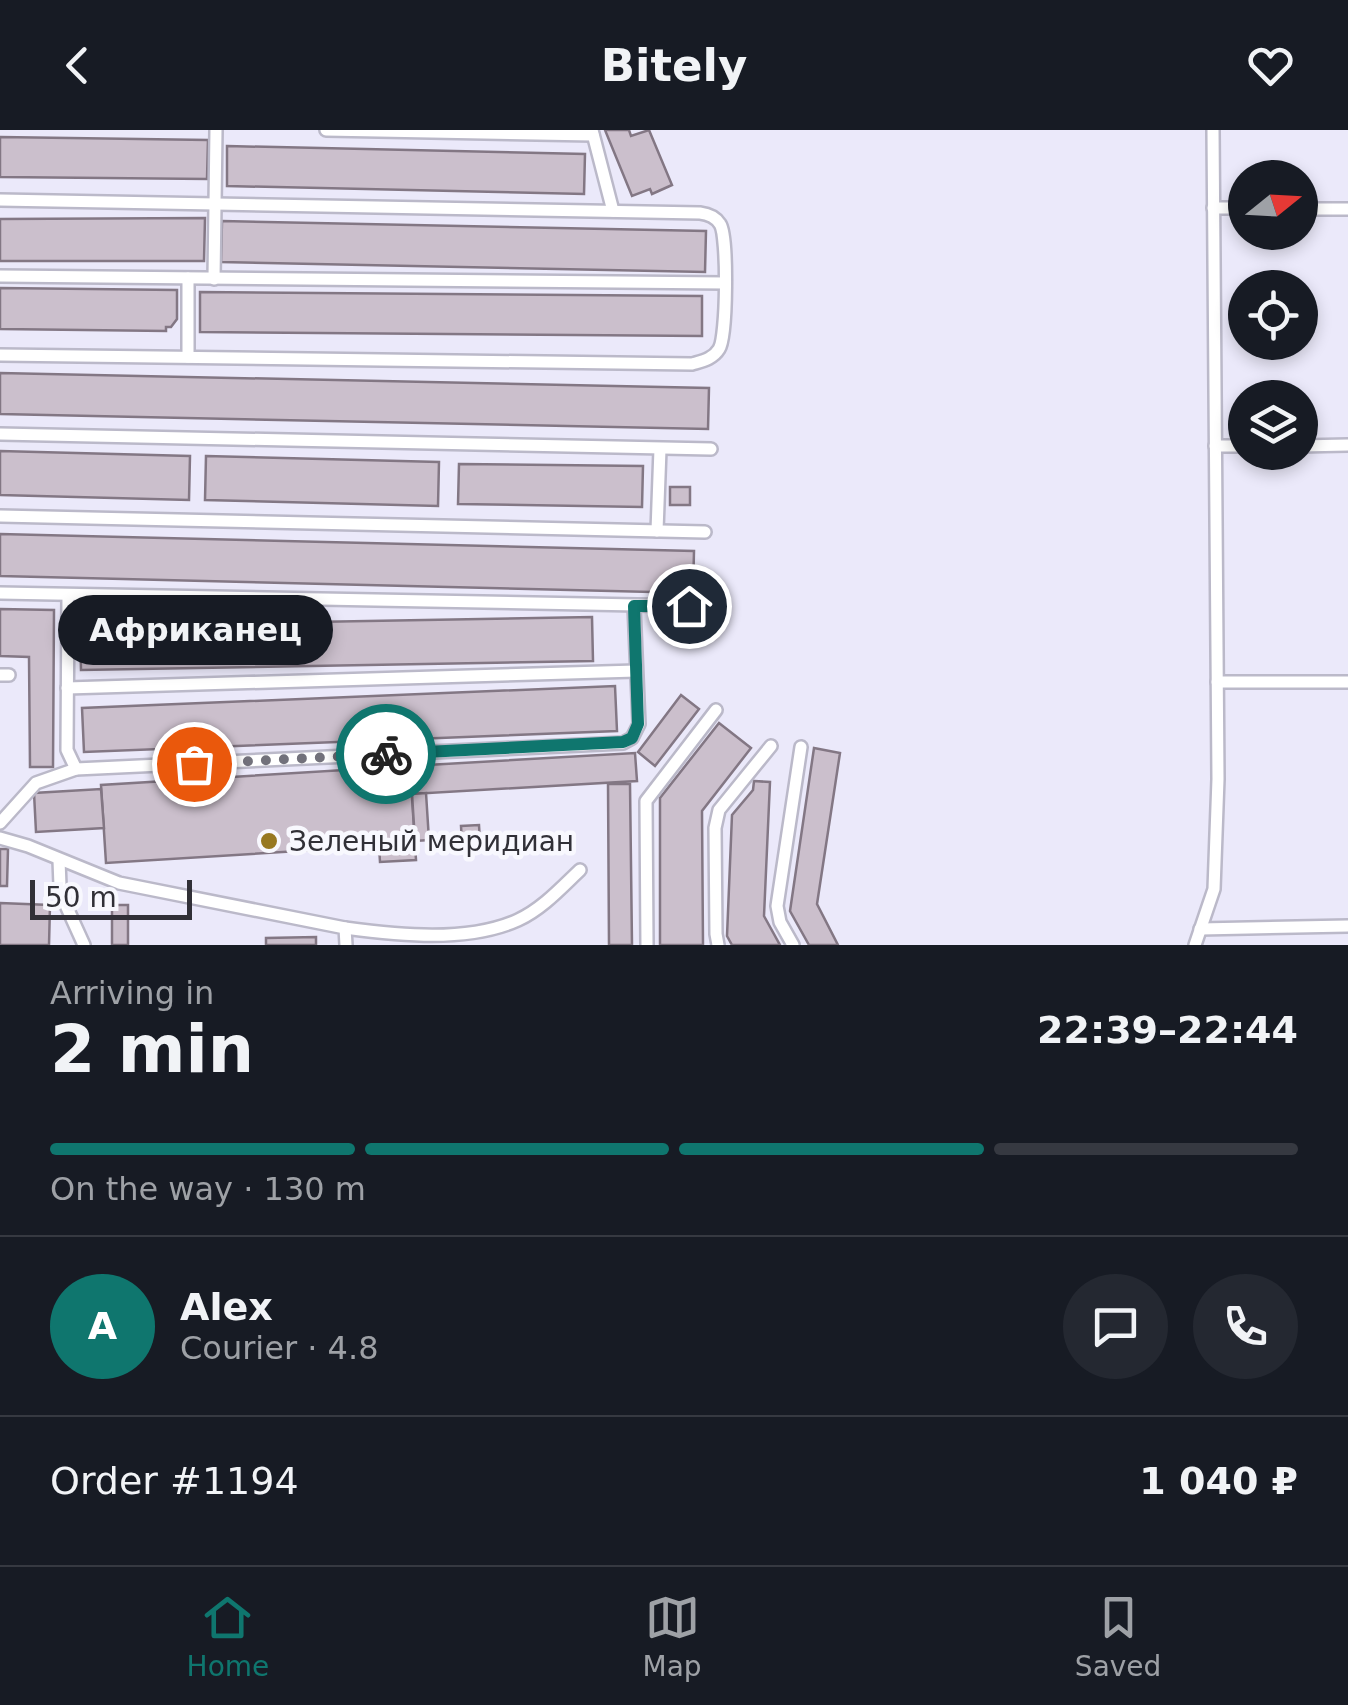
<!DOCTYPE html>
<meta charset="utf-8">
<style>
:root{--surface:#171b24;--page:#242831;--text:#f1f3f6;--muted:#9ea1a6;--line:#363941;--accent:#0f766e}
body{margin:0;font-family:"DejaVu Sans",sans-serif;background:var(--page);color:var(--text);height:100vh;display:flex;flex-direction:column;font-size:38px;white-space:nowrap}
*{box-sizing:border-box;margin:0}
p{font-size:32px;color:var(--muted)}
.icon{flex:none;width:55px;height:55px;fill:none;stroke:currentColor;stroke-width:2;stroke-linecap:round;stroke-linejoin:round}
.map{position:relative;height:815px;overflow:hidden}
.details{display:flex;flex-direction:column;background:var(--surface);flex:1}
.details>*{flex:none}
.needle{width:65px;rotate:72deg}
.fabs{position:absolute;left:1228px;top:30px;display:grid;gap:20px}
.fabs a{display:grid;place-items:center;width:90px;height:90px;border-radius:50%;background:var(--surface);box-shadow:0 5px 15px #0003;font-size:50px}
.scale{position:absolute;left:30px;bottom:25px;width:162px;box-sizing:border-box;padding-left:10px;border:5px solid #313037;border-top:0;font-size:28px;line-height:35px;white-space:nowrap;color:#313037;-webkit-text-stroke:8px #f8f8fe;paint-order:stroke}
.pin{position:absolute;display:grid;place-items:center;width:85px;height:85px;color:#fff;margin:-42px;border:5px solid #fff;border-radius:50%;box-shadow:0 2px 10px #0007}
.courier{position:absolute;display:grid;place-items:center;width:100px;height:100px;margin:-50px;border:8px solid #0f766e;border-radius:50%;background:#fff;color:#222;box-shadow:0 2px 12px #0007}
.bubble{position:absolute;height:70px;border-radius:35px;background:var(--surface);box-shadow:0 5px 15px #0003;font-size:32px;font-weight:800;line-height:70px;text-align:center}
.headline em{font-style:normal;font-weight:800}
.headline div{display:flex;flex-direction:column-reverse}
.headline{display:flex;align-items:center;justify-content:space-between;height:170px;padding:0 50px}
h1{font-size:65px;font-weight:800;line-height:75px}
.bar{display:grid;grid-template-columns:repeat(4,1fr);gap:15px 10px;align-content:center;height:120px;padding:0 50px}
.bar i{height:12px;border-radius:8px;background:var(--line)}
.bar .current{background:var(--accent)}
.bar p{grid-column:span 4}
.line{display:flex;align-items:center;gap:25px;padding:0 50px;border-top:2px solid var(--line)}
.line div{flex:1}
.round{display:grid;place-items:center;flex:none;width:105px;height:105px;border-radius:52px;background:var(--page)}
header{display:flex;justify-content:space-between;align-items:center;height:130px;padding:0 50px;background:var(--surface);font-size:45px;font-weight:800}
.tab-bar{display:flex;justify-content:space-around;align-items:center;height:140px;border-top:2px solid var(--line);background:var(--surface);font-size:28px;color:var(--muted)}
.tab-bar a{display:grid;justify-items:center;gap:5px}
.tab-bar .current{color:var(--accent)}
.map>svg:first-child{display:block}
.building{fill:#cbbfcc;stroke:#837784;stroke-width:2.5}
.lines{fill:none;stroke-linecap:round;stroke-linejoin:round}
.service-casing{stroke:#bbb9c9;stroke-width:16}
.service{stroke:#fff;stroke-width:11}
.done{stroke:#72717b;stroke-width:10;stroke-dasharray:0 18}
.route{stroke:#0f766e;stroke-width:12}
.poi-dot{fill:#977821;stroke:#f8f8fe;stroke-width:4}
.labels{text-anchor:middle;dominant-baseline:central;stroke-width:9;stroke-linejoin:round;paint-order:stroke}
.poi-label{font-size:28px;fill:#313037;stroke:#f8f8fe;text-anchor:start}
</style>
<header><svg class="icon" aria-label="back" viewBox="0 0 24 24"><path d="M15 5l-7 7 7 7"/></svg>Bitely<svg class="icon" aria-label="heart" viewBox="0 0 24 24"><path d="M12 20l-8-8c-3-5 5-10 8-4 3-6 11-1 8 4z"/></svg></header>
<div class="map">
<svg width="1348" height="815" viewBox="0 0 1348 815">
<rect width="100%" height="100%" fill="#ebe9fa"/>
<!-- building -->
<g class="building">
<polygon points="605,0 629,0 631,6 649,0 672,55 652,64 650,59 632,66"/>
<polygon points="0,7 208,10 207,49 0,47"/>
<polygon points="227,16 585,24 584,64 227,56"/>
<polygon points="205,88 204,131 0,131 0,89"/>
<polygon points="222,91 706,101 705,142 221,132"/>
<polygon points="0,158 177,160 177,189 171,197 166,197 166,201 0,199"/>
<polygon points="200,162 702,166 702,206 200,202"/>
<polygon points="0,243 709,258 708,299 0,284"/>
<polygon points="0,321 190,326 189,370 0,365"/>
<polygon points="206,326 439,332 438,376 205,370"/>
<polygon points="459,334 643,336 642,377 458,374"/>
<rect x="670" y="357" width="20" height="18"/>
<polygon points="0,404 694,421 693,463 0,446"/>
<polygon points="0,479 54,480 53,637 30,637 29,527 0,526"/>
<polygon points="592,487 593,531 81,540 80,496"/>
<polygon points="615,556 617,601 84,622 82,578"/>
<polygon points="681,565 699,579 655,636 638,622"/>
<polygon points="719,593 751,618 702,681 703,815 660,815 660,668"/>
<polygon points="814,618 840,623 817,774 838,815 809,815 790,781"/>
<polygon points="635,623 637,651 412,664 410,636"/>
<polygon points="410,636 416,730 380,732 379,716 106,733 101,655"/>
<polygon points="754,651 770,652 764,786 780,815 732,815 727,806 732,685 753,660"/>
<polygon points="608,654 630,654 632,815 609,815"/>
<polygon points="101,659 104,698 36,702 34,663"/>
<polygon points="426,663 429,710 415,711 412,664"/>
<polygon points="479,695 480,712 462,713 461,696"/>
<polygon points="0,719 8,719 7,756 0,756"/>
<polygon points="0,773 50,775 49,815 0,815"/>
<rect x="112" y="775" width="16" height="40"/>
<polygon points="316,807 316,815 266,815 266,808"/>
</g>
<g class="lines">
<!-- service casing -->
<g class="service-casing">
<g id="service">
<polyline points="326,0 593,5"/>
<polyline points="592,0 613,81"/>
<path d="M0 70 700 83C708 84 715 86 720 94 728 105 727 208 719 219 713 229 702 231 692 234L0 225"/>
<polyline points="1213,78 1245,78"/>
<polyline points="1300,79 1348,79"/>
<polyline points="0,146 725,153"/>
<polyline points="214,149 216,0"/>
<polyline points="188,227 188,148"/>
<polyline points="0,304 711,319"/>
<polyline points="1215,316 1245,316"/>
<polyline points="1300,316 1348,315"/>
<polyline points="0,386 705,402"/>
<polyline points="657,401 660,319"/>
<polyline points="0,463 689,476"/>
<polyline points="68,465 67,620 76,639 623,613 632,608 639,594 634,476"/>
<polyline points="0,545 9,545"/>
<polyline points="1217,552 1348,552"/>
<polyline points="67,558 636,541"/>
<polyline points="0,693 36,653 76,639"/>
<polyline points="0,708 28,716 119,753 345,798 346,815"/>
<polyline points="59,730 60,756 64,771 84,815"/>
<path d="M345 798C398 805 467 813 518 790 542 779 561 758 580 740"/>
<polyline points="1200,799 1348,796"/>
<polyline points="647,815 646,671 716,580"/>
<polyline points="718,815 716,804 715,698 719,680 771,616"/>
<polyline points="793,815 780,792 777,776 801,617"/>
<polyline points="1195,815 1214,759 1218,649 1213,0"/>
</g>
</g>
<!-- service -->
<use href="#service" class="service"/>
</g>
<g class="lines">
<!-- done -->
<polyline class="done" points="194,634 386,624"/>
<!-- route -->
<polyline class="route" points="386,624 623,612 632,608 638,594 634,476 689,476"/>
</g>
<!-- markers -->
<circle class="poi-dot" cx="269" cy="711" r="10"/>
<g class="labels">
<!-- poi labels -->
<g class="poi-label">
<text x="289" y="711">Зеленый меридиан</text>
</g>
</g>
</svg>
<div class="fabs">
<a><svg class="needle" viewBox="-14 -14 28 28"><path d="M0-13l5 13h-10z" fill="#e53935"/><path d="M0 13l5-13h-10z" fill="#9ea1a6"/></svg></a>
<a><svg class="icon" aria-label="locate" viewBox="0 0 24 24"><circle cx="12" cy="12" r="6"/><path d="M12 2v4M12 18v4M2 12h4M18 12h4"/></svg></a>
<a><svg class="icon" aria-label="layers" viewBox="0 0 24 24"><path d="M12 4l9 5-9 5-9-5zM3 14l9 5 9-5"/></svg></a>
</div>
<div class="scale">50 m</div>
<div class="pin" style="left:194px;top:634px;background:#ea580c"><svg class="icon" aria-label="bag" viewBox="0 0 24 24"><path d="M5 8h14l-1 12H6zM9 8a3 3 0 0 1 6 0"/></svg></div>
<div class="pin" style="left:689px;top:476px;background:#1f2937"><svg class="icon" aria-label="home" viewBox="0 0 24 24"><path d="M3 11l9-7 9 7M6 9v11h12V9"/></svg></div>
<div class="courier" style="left:386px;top:624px"><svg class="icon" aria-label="bike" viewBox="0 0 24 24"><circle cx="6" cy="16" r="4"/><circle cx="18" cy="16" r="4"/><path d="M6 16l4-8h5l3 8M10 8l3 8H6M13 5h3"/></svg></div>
<div class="bubble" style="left:58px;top:465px;width:275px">Африканец</div>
</div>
<section class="details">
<div class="headline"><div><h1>2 min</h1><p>Arriving in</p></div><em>22:39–22:44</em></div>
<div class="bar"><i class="current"></i><i class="current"></i><i class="current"></i><i></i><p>On the way · 130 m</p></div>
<div class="line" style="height:180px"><b class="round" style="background:var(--accent);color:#fff">A</b><div><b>Alex</b><p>Courier · 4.8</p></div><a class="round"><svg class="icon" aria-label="chat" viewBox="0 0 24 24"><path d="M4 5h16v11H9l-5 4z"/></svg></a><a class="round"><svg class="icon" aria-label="phone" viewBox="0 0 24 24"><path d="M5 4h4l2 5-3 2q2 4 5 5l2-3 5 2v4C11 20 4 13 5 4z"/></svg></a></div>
<div class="line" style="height:130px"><div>Order #1194</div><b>1 040 ₽</b></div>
</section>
<nav class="tab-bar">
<a class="current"><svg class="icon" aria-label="home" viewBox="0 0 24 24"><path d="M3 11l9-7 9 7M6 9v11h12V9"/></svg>Home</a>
<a><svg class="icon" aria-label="map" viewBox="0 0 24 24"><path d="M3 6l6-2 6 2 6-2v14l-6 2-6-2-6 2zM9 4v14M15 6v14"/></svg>Map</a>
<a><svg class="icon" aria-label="saved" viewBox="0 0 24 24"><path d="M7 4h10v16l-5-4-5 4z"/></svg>Saved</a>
</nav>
